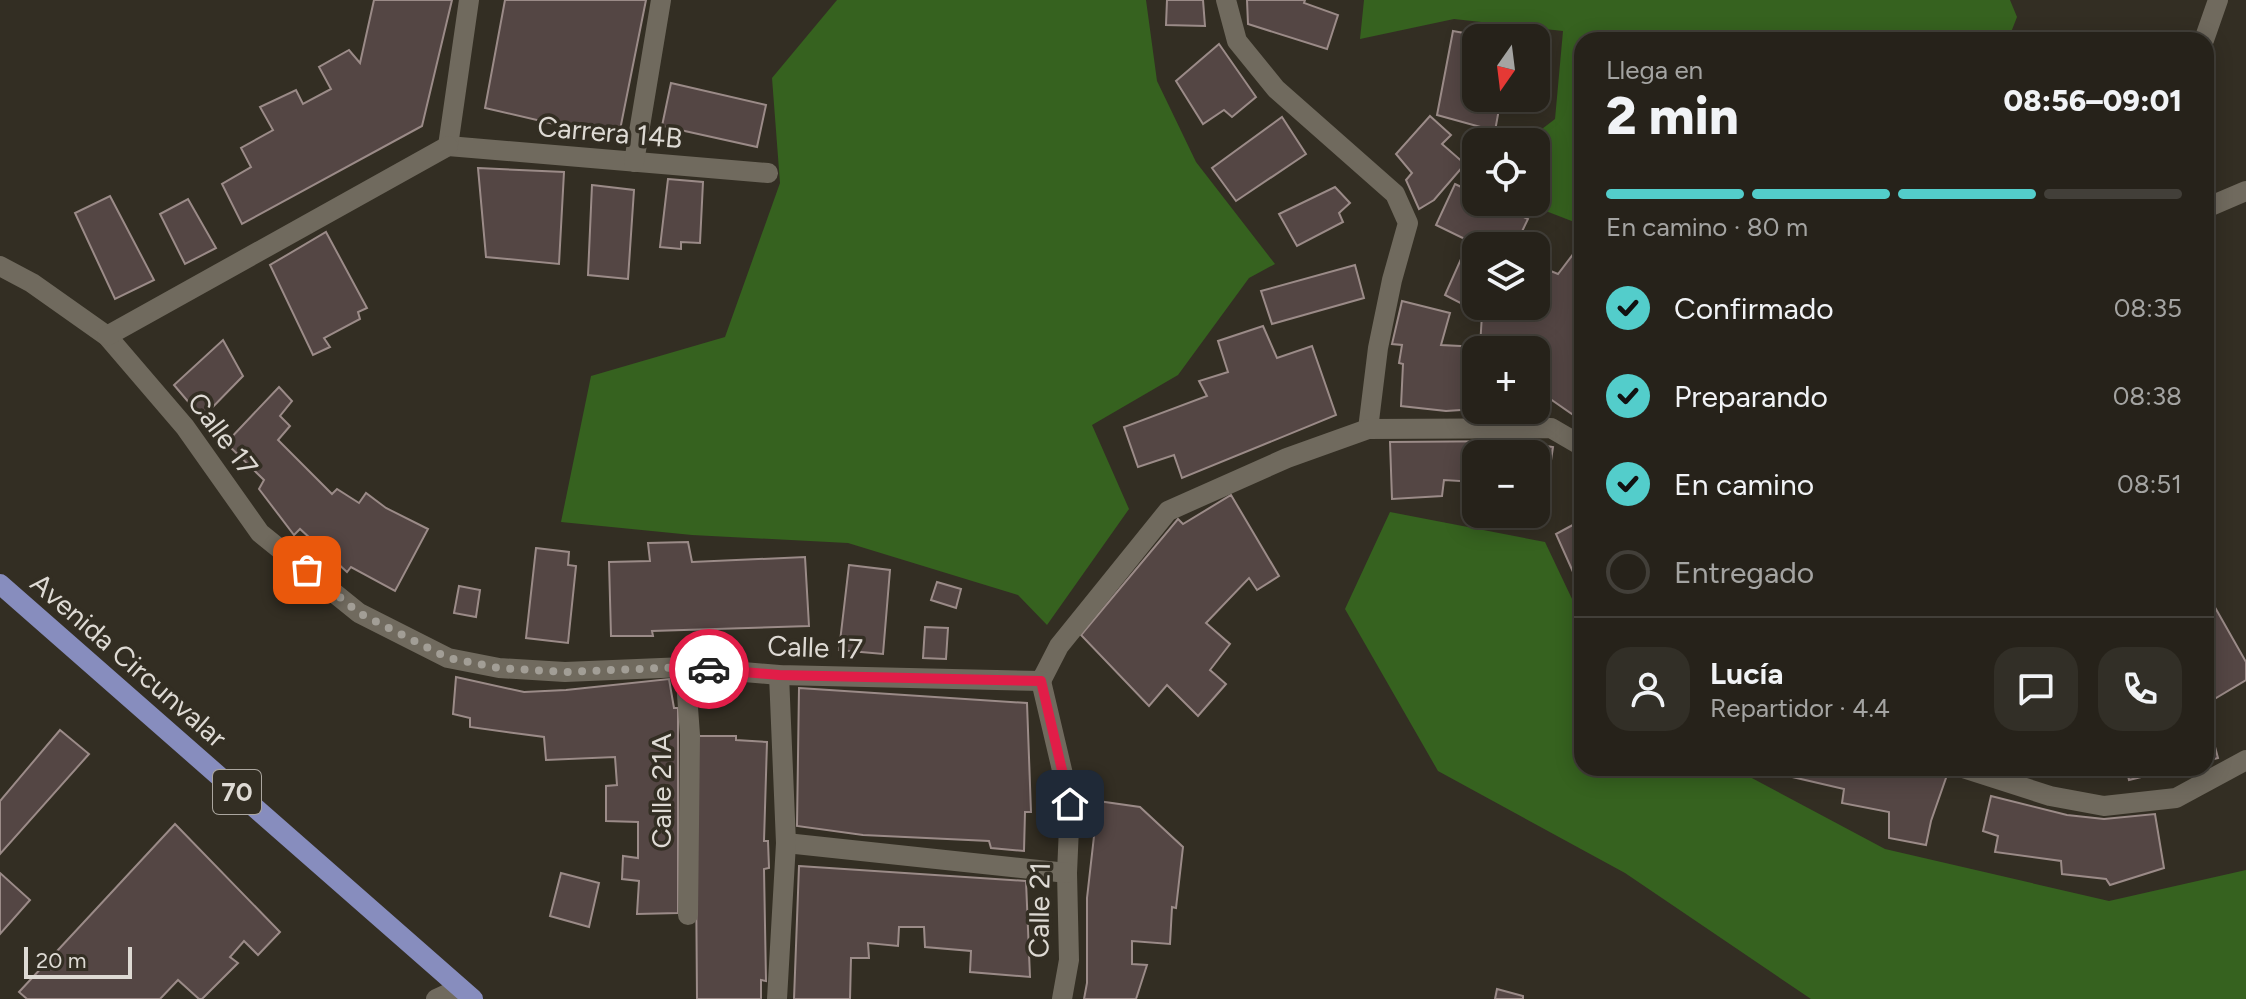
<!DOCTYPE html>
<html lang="es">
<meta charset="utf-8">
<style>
:root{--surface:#26221a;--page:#322f27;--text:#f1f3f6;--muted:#a4a4a2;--line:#423f39;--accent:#53cdcb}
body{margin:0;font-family:Figtree,sans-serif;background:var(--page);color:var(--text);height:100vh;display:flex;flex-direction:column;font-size:30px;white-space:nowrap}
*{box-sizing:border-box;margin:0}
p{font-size:26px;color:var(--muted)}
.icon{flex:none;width:44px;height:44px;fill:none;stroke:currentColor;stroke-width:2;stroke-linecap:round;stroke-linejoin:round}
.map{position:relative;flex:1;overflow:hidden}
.drawer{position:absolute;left:1574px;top:32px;width:640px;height:744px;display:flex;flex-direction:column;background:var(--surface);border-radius:24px;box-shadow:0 4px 20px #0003,0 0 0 2px var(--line)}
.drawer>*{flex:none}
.needle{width:52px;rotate:194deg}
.fabs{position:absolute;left:1462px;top:24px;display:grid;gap:16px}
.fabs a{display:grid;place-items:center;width:88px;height:88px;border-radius:16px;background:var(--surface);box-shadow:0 4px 20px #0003,0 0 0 2px var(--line);font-size:40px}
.scale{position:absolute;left:24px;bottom:20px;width:108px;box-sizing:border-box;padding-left:8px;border:4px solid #dedad4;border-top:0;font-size:22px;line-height:28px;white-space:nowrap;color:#dedad4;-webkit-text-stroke:6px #332e23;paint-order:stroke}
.pin{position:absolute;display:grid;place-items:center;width:68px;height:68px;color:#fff;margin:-34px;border-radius:16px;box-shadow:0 4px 12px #0006}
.courier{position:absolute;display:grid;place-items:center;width:80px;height:80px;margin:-40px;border:6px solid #e11d48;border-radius:50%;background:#fff;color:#222;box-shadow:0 2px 10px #0007}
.summary em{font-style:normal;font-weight:800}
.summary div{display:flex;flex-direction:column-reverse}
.summary{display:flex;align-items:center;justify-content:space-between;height:136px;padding:0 32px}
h1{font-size:52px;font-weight:800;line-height:60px}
.bar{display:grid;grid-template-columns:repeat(4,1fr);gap:12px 8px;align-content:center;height:96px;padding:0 32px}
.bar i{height:10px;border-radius:6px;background:var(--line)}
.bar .on{background:var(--accent)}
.bar p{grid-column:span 4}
.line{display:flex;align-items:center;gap:20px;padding:0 32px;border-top:2px solid var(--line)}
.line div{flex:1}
.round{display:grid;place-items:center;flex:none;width:84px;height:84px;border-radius:24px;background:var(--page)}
ol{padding:0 32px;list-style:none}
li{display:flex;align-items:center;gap:24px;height:88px}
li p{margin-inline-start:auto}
li .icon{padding:8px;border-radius:50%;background:var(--accent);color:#111;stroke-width:4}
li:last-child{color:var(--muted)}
li i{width:44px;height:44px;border:4px solid var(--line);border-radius:50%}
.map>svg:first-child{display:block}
.green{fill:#36621f}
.building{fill:#544644;stroke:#9b8b88;stroke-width:2}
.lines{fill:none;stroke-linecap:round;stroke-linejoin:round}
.minor{stroke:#706a5e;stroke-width:20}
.primary{stroke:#878dbe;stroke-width:20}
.done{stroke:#a29e96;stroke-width:8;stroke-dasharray:0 14.4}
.route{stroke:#e11d48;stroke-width:10}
.labels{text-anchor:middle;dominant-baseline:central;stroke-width:7;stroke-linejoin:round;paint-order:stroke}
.shield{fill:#332e23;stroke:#aba69f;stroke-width:2}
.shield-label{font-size:26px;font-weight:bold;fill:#dedad4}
.street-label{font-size:28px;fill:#dedad4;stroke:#332e23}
</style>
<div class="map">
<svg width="2246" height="999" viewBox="0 0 2246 999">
<rect width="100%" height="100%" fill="#332e23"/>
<!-- green -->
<g class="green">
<polygon points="837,0 1146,0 1157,81 1196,162 1275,264 1249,278 1178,375 1092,425 1129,509 1047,625 1018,595 848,543 692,535 561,522 591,376 725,337 780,183 772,78"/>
<polygon points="1364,0 2010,0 2017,17 2008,40 1582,40 1582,225 1538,208 1535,202 1536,142 1525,142 1555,119 1563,31 1454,19 1360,39"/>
<polygon points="1390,512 1545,542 1582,620 1582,768 1733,768 1885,849 2109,901 2246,870 2246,999 1811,999 1625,873 1438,771 1345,609"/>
</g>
<!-- building -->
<g class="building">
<polygon points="374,0 452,0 422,126 242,224 222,184 251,167 241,148 273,130 260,107 296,90 303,104 331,89 319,67 349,50 360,63"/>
<polygon points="505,0 646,0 620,130 554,124 485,108"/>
<polygon points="1167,0 1203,0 1205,26 1166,25"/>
<polygon points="1247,0 1305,0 1304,3 1338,15 1327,49 1248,24"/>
<polygon points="1453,31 1492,38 1476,38 1476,98 1501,98 1495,131 1437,115"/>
<polygon points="1219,44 1256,97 1232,117 1224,110 1203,124 1176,81"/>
<polygon points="671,83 766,105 757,147 662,126"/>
<polygon points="1430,116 1451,135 1442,144 1465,164 1434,200 1419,209 1406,180 1412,173 1396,154"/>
<polygon points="1282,117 1306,154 1236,201 1212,168"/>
<polygon points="478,168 564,172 559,264 486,257"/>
<polygon points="668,179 703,182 700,243 681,242 681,249 660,247"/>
<polygon points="1455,184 1476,194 1476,202 1492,202 1528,219 1515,246 1476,246 1476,306 1536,306 1536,265 1558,274 1574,253 1582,259 1582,421 1536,389 1536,350 1476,350 1476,409 1446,411 1401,406 1403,364 1399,363 1402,345 1392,344 1402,301 1450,313 1441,345 1480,347 1482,314 1445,295 1469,241 1436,225"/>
<polygon points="592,185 634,190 628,279 588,275"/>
<polygon points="1335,187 1350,203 1339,213 1343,222 1297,246 1279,214"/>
<polygon points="110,196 154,280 115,299 75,213"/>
<polygon points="188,199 216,248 185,264 160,214"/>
<polygon points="326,232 367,308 358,312 360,319 324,338 330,347 313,355 270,265"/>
<polygon points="1530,237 1548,248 1536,263 1536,246 1525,246"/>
<polygon points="1355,265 1364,298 1272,324 1261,291"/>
<polygon points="1263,326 1277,358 1312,346 1336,415 1182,478 1174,455 1138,467 1124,427 1207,396 1199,381 1228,372 1218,341"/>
<polygon points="223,340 243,376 202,418 174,385"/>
<polygon points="279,387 292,401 280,416 290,426 278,440 332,494 337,489 359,503 366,493 386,508 428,529 395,591 351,567 347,572 300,529 294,535 259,489 264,480 226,443"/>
<polygon points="1516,441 1553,447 1546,494 1536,494 1536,454 1476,454 1476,482 1444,480 1442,496 1392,499 1390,442"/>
<polygon points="1231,495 1279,576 1257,590 1249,578 1206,623 1230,644 1210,670 1226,684 1198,716 1167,685 1149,706 1081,635 1178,519 1183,524"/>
<polygon points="1582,520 1582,592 1556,534"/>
<polygon points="688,542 692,562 805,557 809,626 652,631 653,636 611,636 609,562 650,561 648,543"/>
<polygon points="536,548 569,552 568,565 576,566 568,643 526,638"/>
<polygon points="849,565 890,570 883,654 839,650"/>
<polygon points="937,582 961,589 956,608 931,600"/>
<polygon points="459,586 480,590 476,617 454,613"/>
<polygon points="2208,595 2246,662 2246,680 2206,704 2206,596"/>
<polygon points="925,627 948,628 946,659 923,658"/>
<polygon points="456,677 524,692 566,690 669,679 674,708 678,708 678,913 637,914 639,881 622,879 623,856 638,858 638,822 606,821 606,786 617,785 615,757 546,760 544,737 470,727 470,718 453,714"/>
<polygon points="799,688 1027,703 1031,812 1025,812 1024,851 991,848 989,841 863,835 797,826"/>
<polygon points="2206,713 2218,758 2206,761"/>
<polygon points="60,730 89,754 0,854 0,801"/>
<polygon points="698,736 736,736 736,740 767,742 764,841 768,841 769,868 764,869 766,981 761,980 761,999 697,999 696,868"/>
<polygon points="1774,768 1930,768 1947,775 1931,821 1926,845 1889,838 1889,812 1842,803 1844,789 1788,776"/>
<polygon points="2126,768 2178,768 2129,780"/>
<polygon points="1991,796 2067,815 2104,819 2155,814 2164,868 2110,885 2106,879 2062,874 2061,861 1995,852 1998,836 1983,831"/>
<polygon points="1098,801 1140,807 1183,847 1176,908 1172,907 1170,944 1132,941 1132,964 1147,965 1136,999 1084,999 1087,983 1087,898"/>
<polygon points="175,824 280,932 258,955 244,941 230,957 238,963 202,999 199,999 178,980 160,999 27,999 19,992"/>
<polygon points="799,866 1026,881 1030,977 970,972 971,951 925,947 924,927 899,927 898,946 868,943 869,958 851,958 850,999 794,999"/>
<polygon points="0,873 30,900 0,934"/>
<polygon points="561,873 599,883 589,927 550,916"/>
<polygon points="1497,989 1523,996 1523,999 1495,999"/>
</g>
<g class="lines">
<!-- minor -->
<g class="minor">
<polyline points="1226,0 1237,41 1276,89 1395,194 1408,223 1392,280 1378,348 1368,429"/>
<polyline points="2204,40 2218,0"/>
<polyline points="448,146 768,173"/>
<polyline points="448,146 469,0"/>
<polyline points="634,162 661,0"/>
<polyline points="2206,208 2246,191"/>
<polyline points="0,266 32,283 107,336 185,427 260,533 359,613 448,658 499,668 565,672 685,667 779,675 1041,681 1059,646 1168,511 1287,458 1368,429 1551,428 1582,446"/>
<polyline points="107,336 448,146"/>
<polyline points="685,667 690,735 688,915"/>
<polyline points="1041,681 1070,804 1067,873 1069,960 1062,999"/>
<polyline points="1963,768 2050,796 2104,806 2176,798 2246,760"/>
<polyline points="786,843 1067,873"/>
<polyline points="436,999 460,988"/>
<polyline points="777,999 786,843 779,675"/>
</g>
<!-- primary -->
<polyline class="primary" points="0,584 473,999"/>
</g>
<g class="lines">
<!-- done -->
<polyline class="done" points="307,570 359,613 448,658 499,668 565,672 685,667 709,669"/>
<!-- route -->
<polyline class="route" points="709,669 779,675 1041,681 1070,804"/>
</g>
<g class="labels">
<!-- shield labels -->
<rect class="shield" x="213" y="770" width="48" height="44" rx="6"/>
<g class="shield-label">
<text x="237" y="792">70</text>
</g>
<!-- street labels -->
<g class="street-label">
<text transform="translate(610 132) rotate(5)">Carrera 14B</text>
<text transform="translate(223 434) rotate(53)">Calle 17</text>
<text transform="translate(815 647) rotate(2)">Calle 17</text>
<text transform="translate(129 660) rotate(41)">Avenida Circunvalar</text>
<text transform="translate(661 791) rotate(-90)">Calle 21A</text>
<text transform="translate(1039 910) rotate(-89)">Calle 21</text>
</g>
</g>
</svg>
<div class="fabs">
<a><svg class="needle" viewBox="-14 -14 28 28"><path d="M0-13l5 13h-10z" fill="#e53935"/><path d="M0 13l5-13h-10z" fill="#a4a4a2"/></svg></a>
<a><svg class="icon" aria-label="locate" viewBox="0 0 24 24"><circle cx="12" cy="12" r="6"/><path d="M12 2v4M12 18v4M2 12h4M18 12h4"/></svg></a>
<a><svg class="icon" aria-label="layers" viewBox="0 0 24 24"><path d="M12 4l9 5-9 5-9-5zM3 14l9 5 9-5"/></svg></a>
<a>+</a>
<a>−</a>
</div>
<div class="scale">20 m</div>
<div class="pin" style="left:307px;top:570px;background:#ea580c"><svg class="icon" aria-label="bag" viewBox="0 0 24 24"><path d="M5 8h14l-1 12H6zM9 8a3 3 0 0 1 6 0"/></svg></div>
<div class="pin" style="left:1070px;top:804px;background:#1f2937"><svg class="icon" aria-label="home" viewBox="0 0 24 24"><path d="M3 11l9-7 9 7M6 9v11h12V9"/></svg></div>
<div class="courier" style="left:709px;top:669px"><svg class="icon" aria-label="car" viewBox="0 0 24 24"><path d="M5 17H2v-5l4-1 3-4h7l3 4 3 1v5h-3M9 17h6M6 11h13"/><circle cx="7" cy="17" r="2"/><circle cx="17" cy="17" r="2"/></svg></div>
<section class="drawer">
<div class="summary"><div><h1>2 min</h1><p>Llega en</p></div><em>08:56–09:01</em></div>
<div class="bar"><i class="on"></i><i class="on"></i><i class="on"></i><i></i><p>En camino · 80 m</p></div>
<ol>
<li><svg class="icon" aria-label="check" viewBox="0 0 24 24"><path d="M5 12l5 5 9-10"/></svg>Confirmado<p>08:35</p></li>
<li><svg class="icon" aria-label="check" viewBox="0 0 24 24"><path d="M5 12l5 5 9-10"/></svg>Preparando<p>08:38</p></li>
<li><svg class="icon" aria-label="check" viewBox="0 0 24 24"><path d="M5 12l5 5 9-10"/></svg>En camino<p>08:51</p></li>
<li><i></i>Entregado</li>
</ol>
<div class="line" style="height:144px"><a class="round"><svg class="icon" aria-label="person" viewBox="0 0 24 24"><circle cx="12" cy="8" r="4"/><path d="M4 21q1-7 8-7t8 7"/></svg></a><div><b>Lucía</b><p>Repartidor · 4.4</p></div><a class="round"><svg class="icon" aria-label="chat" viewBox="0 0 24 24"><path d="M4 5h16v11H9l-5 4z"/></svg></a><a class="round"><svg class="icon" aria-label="phone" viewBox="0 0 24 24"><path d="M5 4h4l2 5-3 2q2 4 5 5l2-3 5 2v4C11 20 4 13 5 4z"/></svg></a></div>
</section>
</div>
